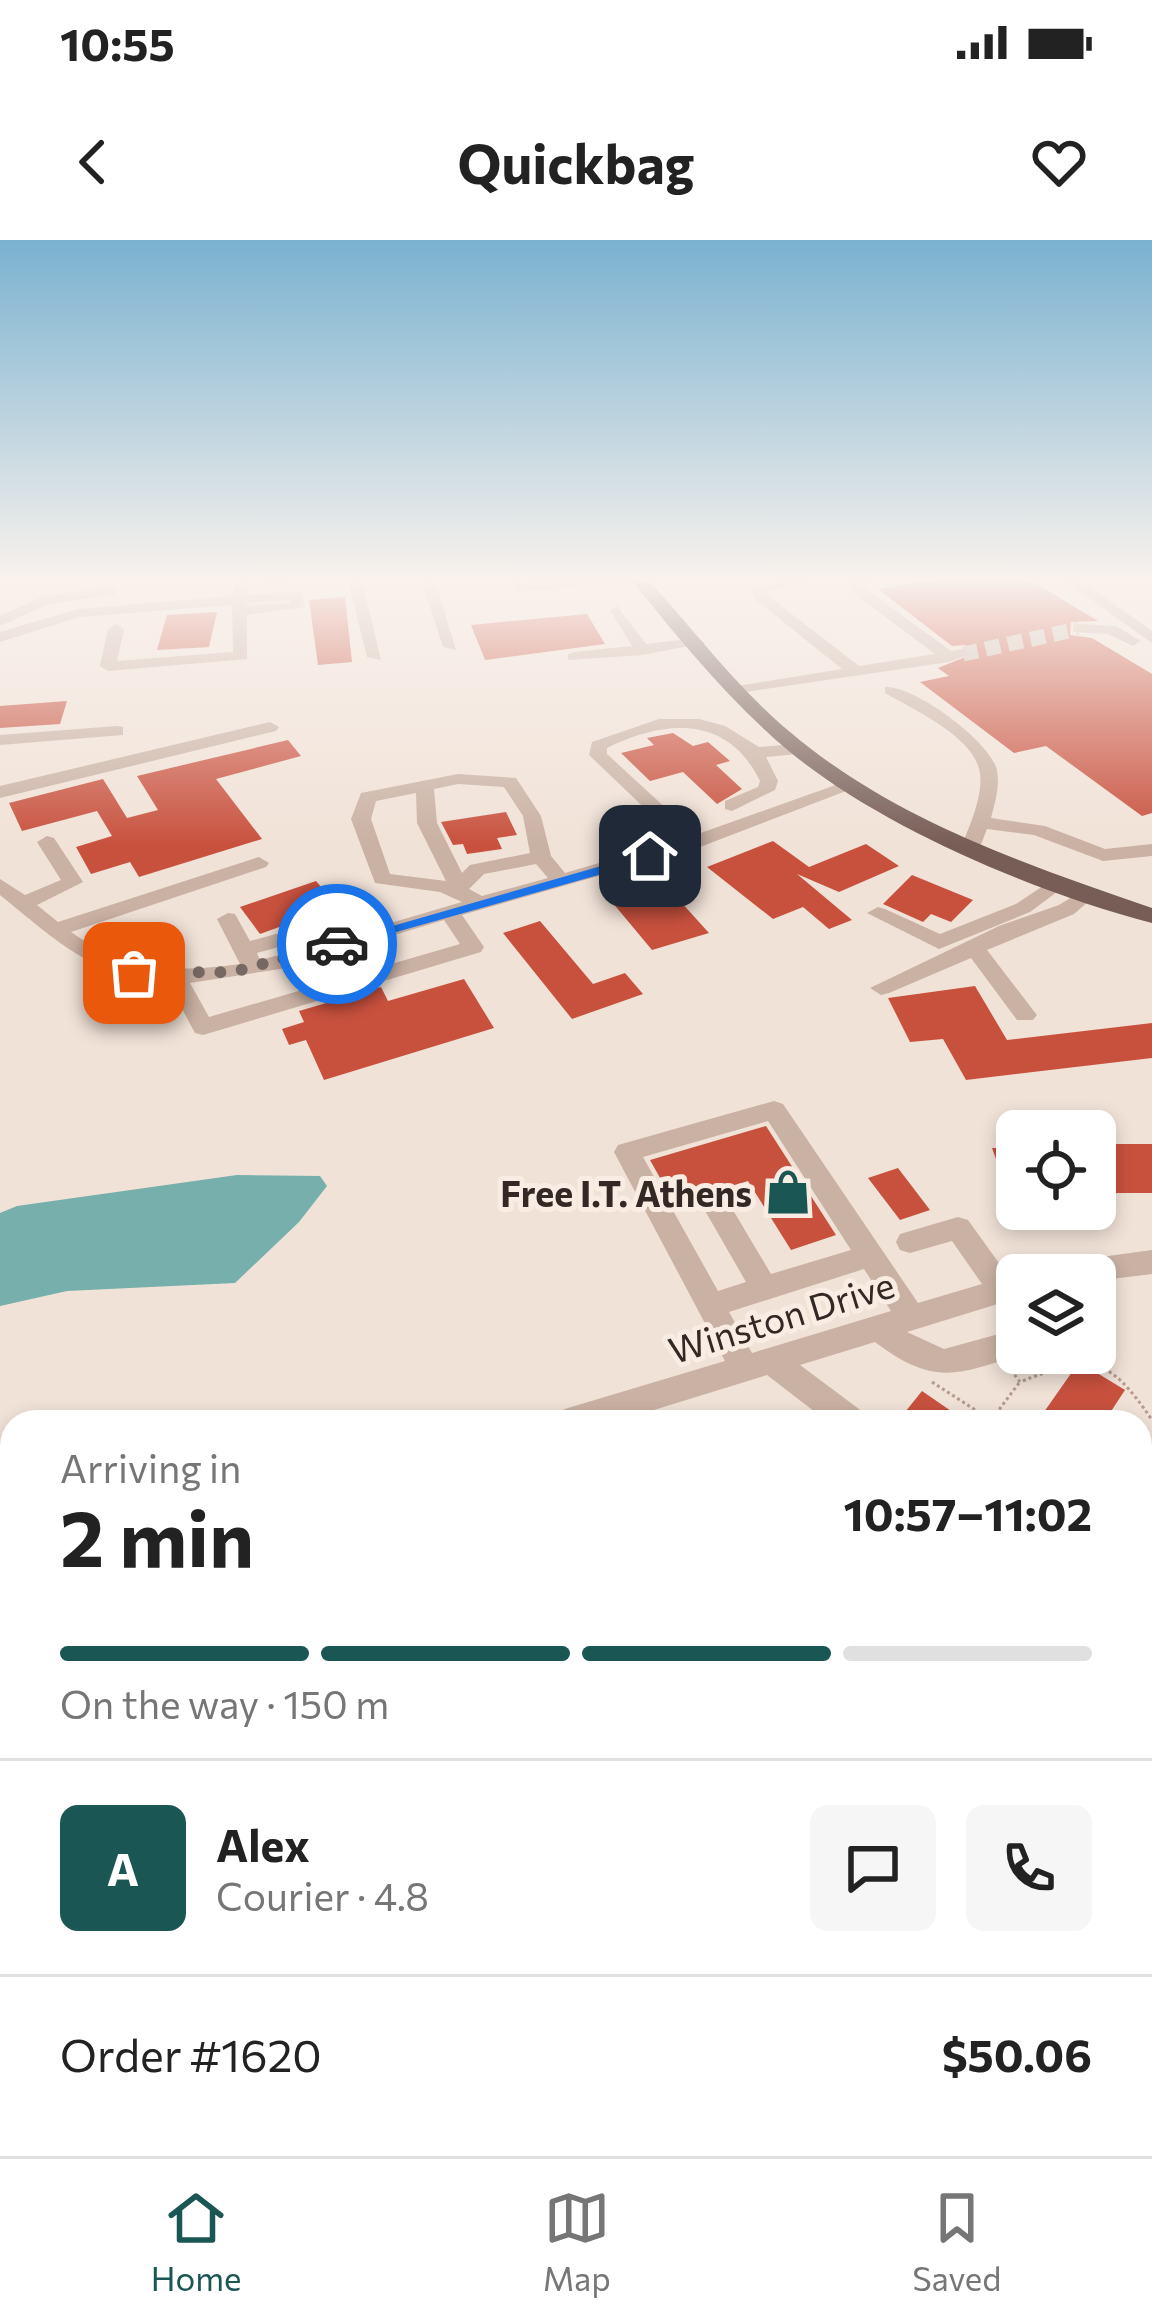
<!DOCTYPE html>
<meta charset="utf-8">
<style>
:root{--surface:#fff;--page:#f6f6f6;--text:#222;--muted:#767676;--line:#e0e0e0;--accent:#1a5654}
body{margin:0;font-family:Commissioner,sans-serif;background:var(--page);color:var(--text);height:100vh;display:flex;flex-direction:column;font-size:45px;white-space:nowrap}
*{box-sizing:border-box;margin:0}
p{font-size:39px;color:var(--muted)}
.icon{flex:none;width:66px;height:66px;fill:none;stroke:currentColor;stroke-width:2;stroke-linecap:round;stroke-linejoin:round}
.map{position:relative;flex:1;overflow:hidden}
.panel{position:absolute;left:0px;top:1170px;width:1152px;height:747px;display:flex;flex-direction:column;background:var(--surface);border-radius:36px 36px 0 0;box-shadow:0 6px 18px #0003}
.panel>*{flex:none}
.tools{position:absolute;left:996px;top:870px;display:grid;gap:24px}
.tools a{display:grid;place-items:center;width:120px;height:120px;border-radius:18px;background:var(--surface);box-shadow:0 6px 18px #0003;font-size:60px}
.pin{position:absolute;display:grid;place-items:center;width:102px;height:102px;color:#fff;margin:-51px;border-radius:24px;box-shadow:0 6px 18px #0006}
.courier{position:absolute;display:grid;place-items:center;width:120px;height:120px;margin:-60px;border:9px solid #1a73e8;border-radius:50%;background:#fff;color:#222;box-shadow:0 3px 15px #0007}
.head em{font-style:normal;font-weight:700}
.head div{display:flex;flex-direction:column-reverse}
.head{display:flex;align-items:center;justify-content:space-between;height:204px;padding:0 60px}
h1{font-size:78px;font-weight:700;line-height:90px}
.bar{display:grid;grid-template-columns:repeat(4,1fr);gap:18px 12px;align-content:center;height:144px;padding:0 60px}
.bar i{height:15px;border-radius:9px;background:var(--line)}
.bar .current{background:var(--accent)}
.bar p{grid-column:span 4}
.line{display:flex;align-items:center;gap:30px;padding:0 60px;border-top:3px solid var(--line)}
.line div{flex:1}
.round{display:grid;place-items:center;flex:none;width:126px;height:126px;border-radius:18px;background:var(--page)}
.status{display:flex;justify-content:space-between;align-items:center;height:84px;padding:0 60px;background:var(--surface);direction:ltr}
.status svg{height:33px;fill:currentColor}
header{display:flex;justify-content:space-between;align-items:center;height:156px;padding:0 60px;background:var(--surface);font-size:54px;font-weight:700}
.tabs{display:flex;justify-content:space-around;align-items:center;height:168px;border-top:3px solid var(--line);background:var(--surface);font-size:33px;color:var(--muted)}
.tabs a{display:grid;justify-items:center;gap:6px}
.tabs .current{color:var(--accent)}
.map>svg:first-child{display:block}
.water{fill:#76afab}
.lines{fill:none;stroke-linecap:round;stroke-linejoin:round}
.stream{stroke:#76afab;stroke-width:9}
.building{fill:#c8513e}
.minor-tunnel{stroke:#cbbdb3;stroke-width:15;stroke-dasharray:15 8;stroke-linecap:butt}
.path{stroke:#b59a8d;stroke-width:3;stroke-dasharray:3 3;stroke-linecap:butt}
.minor{fill:#c9b1a3;fill-rule:evenodd}
.major{fill:#765d56;fill-rule:evenodd}
.route{fill:#1a73e8}
.done{stroke:#766963;stroke-width:12;stroke-dasharray:0 21.6}
.labels{text-anchor:middle;dominant-baseline:central;stroke-width:10;stroke-linejoin:round;paint-order:stroke}
.poi-label{font-size:36px;font-weight:bold;fill:#342825;stroke:#f9ede3;text-anchor:end}
.street-label{font-size:36px;fill:#342825;stroke:#f9ede3}
</style>
<div class="status"><b>10:55</b><svg viewBox="0 0 49 12"><path d="M0 12V9h3v3zM5 12V6h3v6zM10 12V3h3v9zM15 12V0h3v12zM26 1h20v11H26zM47 4h2v5h-2z"/></svg></div>
<header><svg class="icon" aria-label="back" viewBox="0 0 24 24"><path d="M15 5l-7 7 7 7"/></svg>Quickbag<svg class="icon" aria-label="heart" viewBox="0 0 24 24"><path d="M12 20l-8-8c-3-5 5-10 8-4 3-6 11-1 8 4z"/></svg></header>
<div class="map">
<svg width="1152" height="1916" viewBox="0 0 1152 1916">
<rect width="100%" height="100%" fill="#f1e2d7"/>
<!-- water -->
<g class="water">
<polygon points="237,935 320,936 327,946 299,982 235,1043 67,1051 0,1066 0,973 17,966"/>
<polygon points="1152,1443 1152,1605 1140,1605 1140,1444"/>
</g>
<g class="lines">
<!-- stream -->
<g class="stream">
<polyline points="1140,1770 1152,1769"/>
<polyline points="921,1916 942,1905"/>
</g>
</g>
<!-- building -->
<g class="building">
<polygon points="945,337 1025,337 1098,381 1071,382 1070,395 1092,398 1152,434 1152,573 1142,576 1046,506 1014,513 920,442 949,436 938,428 975,413 965,405 952,406 878,349"/>
<polygon points="345,357 352,422 318,425 309,360"/>
<polygon points="217,372 209,407 157,410 167,375"/>
<polygon points="587,374 605,404 485,420 471,385"/>
<polygon points="67,461 60,484 0,488 0,466"/>
<polygon points="673,493 693,506 708,502 730,521 716,525 742,549 717,564 683,532 650,541 621,513 654,505 647,498"/>
<polygon points="288,500 301,516 216,539 262,599 139,637 130,622 91,634 76,607 112,596 97,571 22,591 9,563 103,539 127,578 158,570 137,536"/>
<polygon points="506,572 517,595 497,598 502,609 467,614 463,604 453,605 441,582"/>
<polygon points="773,601 809,627 866,604 899,626 839,652 797,634 852,680 829,689 803,667 773,679 707,627"/>
<polygon points="912,635 973,660 951,682 931,674 923,682 883,664"/>
<polygon points="316,641 337,666 260,694 240,667"/>
<polygon points="649,644 667,665 680,661 709,693 652,710 607,656"/>
<polygon points="540,681 593,744 625,733 643,754 572,779 503,693"/>
<polygon points="464,739 494,788 324,840 306,800 289,805 282,789 304,782 299,771 381,747 388,761"/>
<polygon points="975,746 1007,800 1152,783 1152,818 966,840 943,799 910,802 888,758"/>
<polygon points="766,886 836,995 791,1010 748,941 674,963 650,920"/>
<polygon points="1095,904 1152,904 1152,953 1114,953 1109,942 1095,942"/>
<polygon points="992,908 1017,908 1017,971 1015,972"/>
<polygon points="898,928 930,970 900,980 868,938"/>
<polygon points="1079,1122 1125,1150 1104,1182 1037,1182"/>
<polygon points="922,1151 967,1182 897,1182"/>
</g>
<g class="lines">
<!-- minor-tunnel -->
<polyline class="minor-tunnel" points="963,414 1078,389"/>
<!-- path -->
<g class="path">
<path d="M1011 1130 1020 1142C1091 1114 1108 1115 1152 1180"/>
<polyline points="932,1142 991,1180"/>
<polyline points="992,1179 1019,1143"/>
<polyline points="0,1376 12,1374"/>
</g>
<!-- minor -->
<g class="minor">
<polygon points="266,337 327,337 268,345 261,341"/>
<polygon points="347,337 361,337 381,420 367,417"/>
<polygon points="420,337 434,337 456,410 443,407"/>
<polygon points="504,337 518,337 521,343 528,343 525,337 539,337 541,341 645,338 638,342 516,352"/>
<polygon points="797,337 826,337 766,352 767,355 859,426 935,414 851,351 847,343 858,337 881,337 862,346 951,411 963,409 971,414 949,422 731,454 731,448 737,446 842,429 756,360 751,349"/>
<polygon points="1060,337 1076,337 1152,391 1152,403"/>
<path d="M241 339 248 343 247 355 301 352 305 367 247 375V419L108 431 100 426 108 389 116 384 124 389 117 421 233 412 232 365 79 377 0 402V392L78 369 233 356 234 343ZM290 360V363L247 366V363Z"/>
<polygon points="110,347 117,351 115,354 49,364 0,386 0,376 41,357"/>
<polygon points="617,366 646,404 697,398 705,403 642,415 568,420 568,414 574,412 632,406 610,370"/>
<polygon points="1078,384 1116,386 1141,401 1133,406 1108,394 1073,392 1073,386"/>
<path d="M885 447C914 445 990 501 997 530 1000 546 995 563 991 578L1045 586 1105 609 1152 604V616L1103 621 1034 595 987 589 978 612H964L961 608C969 586 983 558 980 533 974 496 914 470 885 453Z"/>
<path d="M659 479H699L725 486 759 507 798 504 807 509 798 514 766 517 778 541 775 550 732 571 725 569V561L758 547 760 541C728 475 665 479 607 508V514L695 595 844 542 859 546 700 607 462 675 484 707 481 712 203 795 195 793 168 743C91 736 57 701 0 655V639L25 655 61 640 37 602 47 596 54 598 83 642 37 665 58 682 259 617 269 623 266 627 71 692C128 732 173 733 240 724L217 679 228 673 235 674 250 701 331 679 350 695 462 662 440 652 375 643 351 579 361 553 458 534 516 538 541 576 551 616 565 633 678 600 589 515 592 502ZM458 544 504 547 523 576 530 613 470 625 462 633 437 583 434 549ZM416 553 417 583 446 641 390 634 371 579 376 561ZM536 624 548 638 482 656 469 649 484 634ZM444 680 460 704 209 777 190 743 286 728ZM326 694 332 701 260 720 257 713Z"/>
<polygon points="270,482 279,487 276,491 0,558 0,546"/>
<polygon points="117,486 123,487 123,495 0,505 0,495"/>
<polygon points="1058,636 1065,638 1065,646 1030,672 939,709 867,673 878,667 885,669 940,694 1016,664"/>
<polygon points="1088,647 1098,653 1074,674 987,710 1033,770 1037,775 1033,780 1017,780 971,718 889,753 881,755 870,748 999,686 1059,665"/>
<path d="M774 861 783 864 918 1063 982 1044 952 1001 910 1013 900 1010 896 1002 900 994 958 977 968 980 1009 1037 1020 1035 1017 1058 907 1092 944 1109 1017 1089V1113H1023C958 1136 933 1146 875 1102L800 1125 863 1172 868 1182H828L767 1135 615 1182H552L557 1172 568 1168 725 1121 614 912 618 905ZM768 881 851 1010 771 1034 724 955H704L700 962 746 1042 718 1051 643 917ZM864 1029 891 1071 752 1113 729 1072Z"/>
<polygon points="1152,1010 1152,1034 1095,1041 1095,1035 1043,1035 1047,1027 1057,1023"/>
</g>
<!-- major -->
<path class="major" d="M629 337H646C693 389 736 447 790 492 894 580 1025 624 1152 668V683C1037 653 882 588 790 512 730 462 678 398 629 337Z"/>
</g>
<!-- sky -->
<linearGradient id="sky" x2="0" y2="1"><stop stop-color="#7ab2d0"/><stop offset="0.56" stop-color="#f9f2ed"/><stop offset="1" stop-color="#f9f2ed" stop-opacity="0"/></linearGradient>
<rect width="1152" height="605" fill="url(#sky)"/>
<!-- route -->
<polygon class="route" points="650,612 655,619 343,707 330,704"/>
<g class="lines">
<!-- done -->
<polyline class="done" points="134,733 233,732 337,704"/>
</g>
<!-- icons -->
<defs>
<g id="shop-bare" transform="scale(3.6)"><path d="M-5-2.5h2.3a2.7 3.5 0 0 1 5.4 0H5L5.5 6h-11ZM-1.5-2.5h3a1.5 2.3 0 0 0-3 0Z" fill="#1a5654" stroke="#f9ede3" stroke-width="2.5" paint-order="stroke"/></g>
</defs>
<g fill-rule="evenodd">
<use href="#shop-bare" x="788" y="952"/>
</g>
<g class="labels">
<!-- poi labels -->
<g class="poi-label">
<text x="752" y="952">Free I.T. Athens</text>
</g>
<!-- street labels -->
<g class="street-label">
<text transform="translate(781 1076) rotate(-17)">Winston Drive</text>
</g>
</g>
</svg>
<div class="tools">
<a><svg class="icon" aria-label="locate" viewBox="0 0 24 24"><circle cx="12" cy="12" r="6"/><path d="M12 2v4M12 18v4M2 12h4M18 12h4"/></svg></a>
<a><svg class="icon" aria-label="layers" viewBox="0 0 24 24"><path d="M12 4l9 5-9 5-9-5zM3 14l9 5 9-5"/></svg></a>
</div>
<div class="pin" style="left:134px;top:733px;background:#ea580c"><svg class="icon" aria-label="bag" viewBox="0 0 24 24"><path d="M5 8h14l-1 12H6zM9 8a3 3 0 0 1 6 0"/></svg></div>
<div class="pin" style="left:650px;top:616px;background:#1f2937"><svg class="icon" aria-label="home" viewBox="0 0 24 24"><path d="M3 11l9-7 9 7M6 9v11h12V9"/></svg></div>
<div class="courier" style="left:337px;top:704px"><svg class="icon" aria-label="car" viewBox="0 0 24 24"><path d="M5 17H2v-5l4-1 3-4h7l3 4 3 1v5h-3M9 17h6M6 11h13"/><circle cx="7" cy="17" r="2"/><circle cx="17" cy="17" r="2"/></svg></div>
<section class="panel">
<div class="head"><div><h1>2 min</h1><p>Arriving in</p></div><em>10:57–11:02</em></div>
<div class="bar"><i class="current"></i><i class="current"></i><i class="current"></i><i></i><p>On the way · 150 m</p></div>
<div class="line" style="height:216px"><b class="round" style="background:var(--accent);color:#fff">A</b><div><b>Alex</b><p>Courier · 4.8</p></div><a class="round"><svg class="icon" aria-label="chat" viewBox="0 0 24 24"><path d="M4 5h16v11H9l-5 4z"/></svg></a><a class="round"><svg class="icon" aria-label="phone" viewBox="0 0 24 24"><path d="M5 4h4l2 5-3 2q2 4 5 5l2-3 5 2v4C11 20 4 13 5 4z"/></svg></a></div>
<div class="line" style="height:156px"><div>Order #1620</div><b>$50.06</b></div>
</section>
</div>
<nav class="tabs">
<a class="current"><svg class="icon" aria-label="home" viewBox="0 0 24 24"><path d="M3 11l9-7 9 7M6 9v11h12V9"/></svg>Home</a>
<a><svg class="icon" aria-label="map" viewBox="0 0 24 24"><path d="M3 6l6-2 6 2 6-2v14l-6 2-6-2-6 2zM9 4v14M15 6v14"/></svg>Map</a>
<a><svg class="icon" aria-label="saved" viewBox="0 0 24 24"><path d="M7 4h10v16l-5-4-5 4z"/></svg>Saved</a>
</nav>
